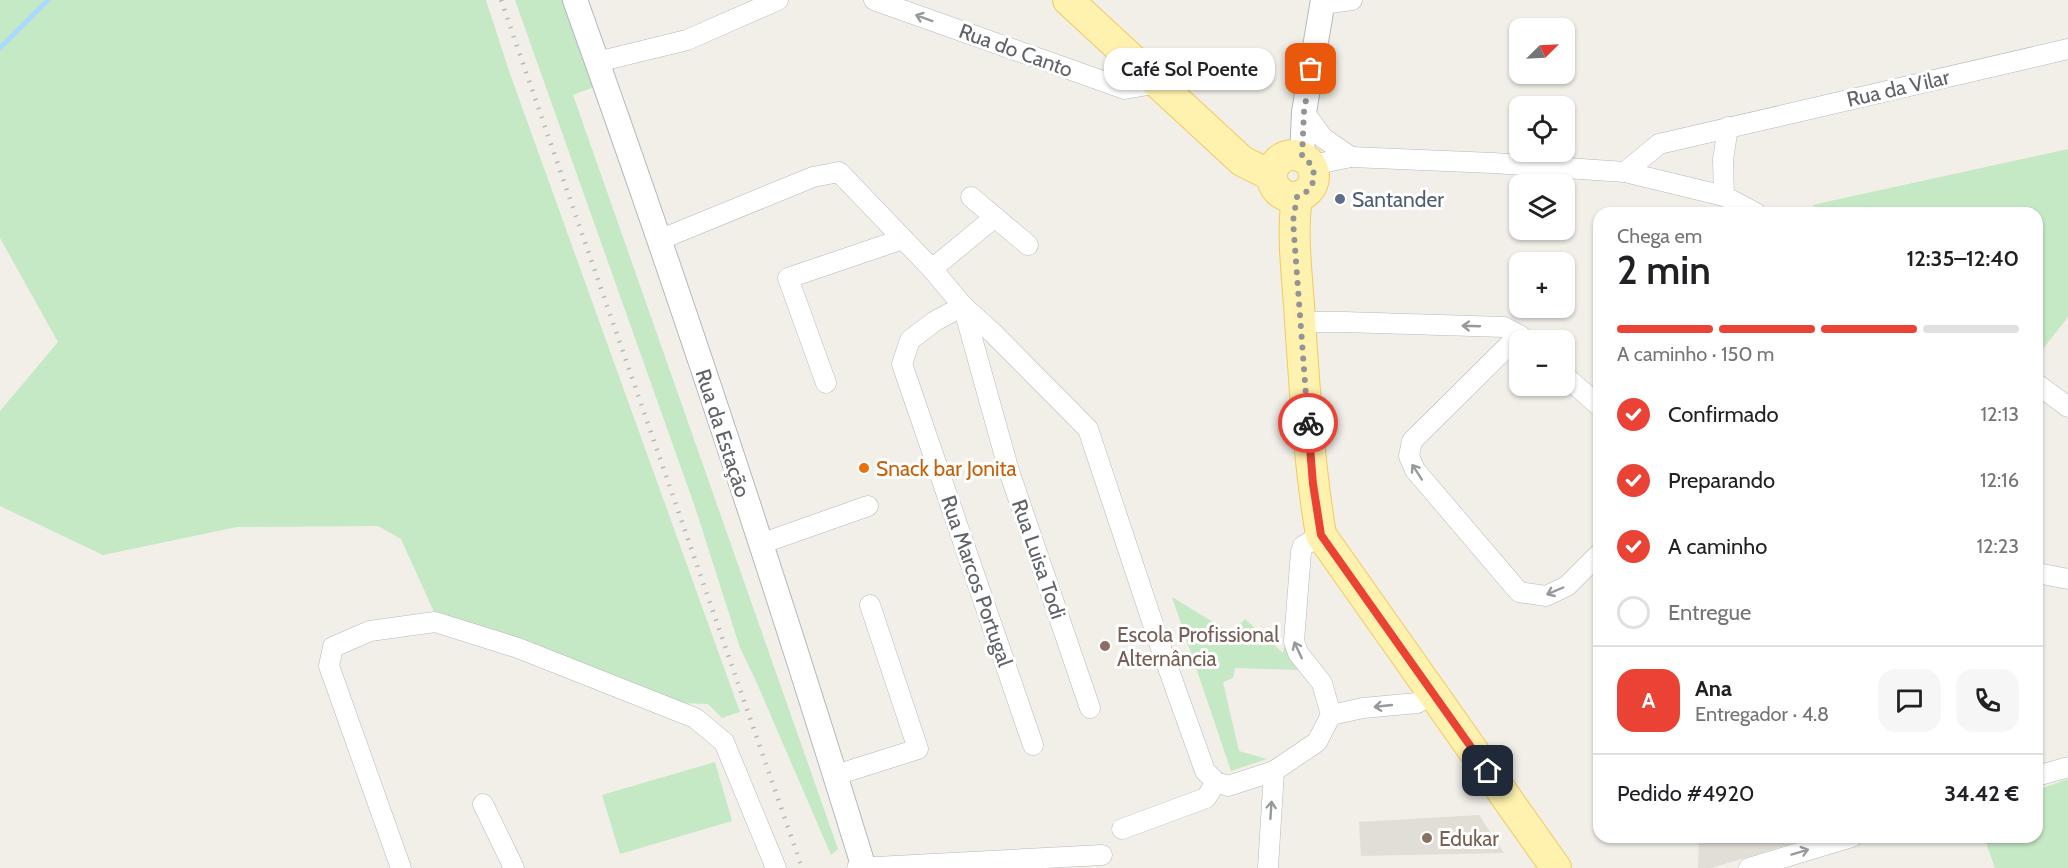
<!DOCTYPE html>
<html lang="pt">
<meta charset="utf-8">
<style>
:root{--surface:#fff;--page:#f6f6f6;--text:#202124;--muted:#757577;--line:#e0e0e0;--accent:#ea4335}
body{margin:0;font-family:Cabin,sans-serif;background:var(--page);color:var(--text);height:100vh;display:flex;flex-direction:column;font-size:22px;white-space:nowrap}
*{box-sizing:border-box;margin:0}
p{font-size:20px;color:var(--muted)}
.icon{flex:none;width:33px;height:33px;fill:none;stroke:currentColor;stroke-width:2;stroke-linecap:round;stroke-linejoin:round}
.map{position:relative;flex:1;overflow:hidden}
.panel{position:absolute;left:1593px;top:207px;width:450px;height:636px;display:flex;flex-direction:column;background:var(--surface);border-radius:18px;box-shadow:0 2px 4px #0004}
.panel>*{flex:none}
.needle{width:39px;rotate:66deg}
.tools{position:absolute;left:1509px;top:18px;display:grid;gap:12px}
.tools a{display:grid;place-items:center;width:66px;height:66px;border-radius:12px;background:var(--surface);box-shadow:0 2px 4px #0004;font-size:30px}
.pin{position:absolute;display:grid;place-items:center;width:51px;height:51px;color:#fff;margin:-26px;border-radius:12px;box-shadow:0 3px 9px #0006}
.courier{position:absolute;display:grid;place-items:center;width:60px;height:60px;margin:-30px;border:4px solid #ea4335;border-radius:50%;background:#fff;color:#222;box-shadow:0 2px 8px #0007}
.bubble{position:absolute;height:42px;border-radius:18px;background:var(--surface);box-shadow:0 2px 4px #0004;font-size:20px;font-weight:600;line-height:42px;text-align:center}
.head em{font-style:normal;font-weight:600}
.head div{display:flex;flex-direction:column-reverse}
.head{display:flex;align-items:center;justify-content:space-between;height:102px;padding:0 24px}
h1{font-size:39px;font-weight:600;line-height:45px}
.bar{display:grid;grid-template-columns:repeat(4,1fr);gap:9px 6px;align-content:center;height:72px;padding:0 24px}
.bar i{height:8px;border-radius:4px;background:var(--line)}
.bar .on{background:var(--accent)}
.bar p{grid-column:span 4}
.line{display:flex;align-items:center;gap:15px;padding:0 24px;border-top:2px solid var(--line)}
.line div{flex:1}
.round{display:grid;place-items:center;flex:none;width:63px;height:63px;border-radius:18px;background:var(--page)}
ol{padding:0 24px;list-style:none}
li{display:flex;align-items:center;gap:18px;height:66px}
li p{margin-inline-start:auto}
li .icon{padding:6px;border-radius:50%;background:var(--accent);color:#fff;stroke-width:4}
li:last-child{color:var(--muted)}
li i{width:33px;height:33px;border:3px solid var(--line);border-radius:50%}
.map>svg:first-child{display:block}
.education{fill:#e1ded6}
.green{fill:#c5e8c5}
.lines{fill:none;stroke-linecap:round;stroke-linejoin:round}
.stream{stroke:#aadaff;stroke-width:5}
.minor-casing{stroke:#b5b8bc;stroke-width:21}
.tertiary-casing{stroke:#b5b8bc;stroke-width:26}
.primary-casing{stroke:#f2c960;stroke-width:32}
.minor{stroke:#fff;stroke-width:20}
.tertiary{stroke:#fff;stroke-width:24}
.primary{stroke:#fff2af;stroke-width:30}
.rail{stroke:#b6b7b8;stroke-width:4.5;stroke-dasharray:1.5 8;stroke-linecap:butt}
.oneway{stroke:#979a9d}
.done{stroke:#929495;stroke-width:6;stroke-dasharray:0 10.8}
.route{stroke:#ea4335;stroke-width:8}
.service-dot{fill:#5c6f8a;stroke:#fff;stroke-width:2}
.food-dot{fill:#e8710a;stroke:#fff;stroke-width:2}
.education-dot{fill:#8d6e63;stroke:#fff;stroke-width:2}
.labels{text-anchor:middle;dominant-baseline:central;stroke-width:6;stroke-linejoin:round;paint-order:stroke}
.street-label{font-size:21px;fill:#5f6368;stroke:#fff}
.service-label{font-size:21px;fill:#4e5e75;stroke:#fff;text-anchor:start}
.food-label{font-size:21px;fill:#c56008;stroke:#fff;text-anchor:start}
.education-label{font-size:21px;fill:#785e54;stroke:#fff;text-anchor:start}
</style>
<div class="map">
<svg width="2068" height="868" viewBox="0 0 2068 868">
<rect width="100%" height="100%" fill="#f1efe8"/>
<!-- education -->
<g class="education">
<polygon points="1479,815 1504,853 1361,856 1359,822"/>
<polygon points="1699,837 1814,837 1711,868 1698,868"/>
</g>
<!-- green -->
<g class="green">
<polygon points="0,0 486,0 509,71 740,712 722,718 708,704 679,703 435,614 401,539 378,526 237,527 103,555 0,506 0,411 58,342 0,238"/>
<polygon points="515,0 562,0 594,87 573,95 838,849 831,855 756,681 740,648 696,510"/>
<polygon points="2068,149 2068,317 2042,350 2037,346 2037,213 1826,213 1812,205"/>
<polygon points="1172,597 1231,633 1245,619 1283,653 1284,646 1300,670 1235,668 1233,678 1223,682 1239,751 1267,759 1231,771"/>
<polygon points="715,762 732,821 620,854 602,795"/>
<polygon points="2068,779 2068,868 1995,868 1984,837 2037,837 2037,790"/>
</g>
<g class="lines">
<!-- stream -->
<polyline class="stream" points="0,48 48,0"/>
<!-- minor casing -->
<g class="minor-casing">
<g id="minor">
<polyline points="874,0 1125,89 1159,83"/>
<polyline points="1322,4 1352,0"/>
<polyline points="597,62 687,40 778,0"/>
<polyline points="1304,112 1323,138 1351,157"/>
<polyline points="1312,165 1351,157 1493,163 1625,172 1724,196 1756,213"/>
<polyline points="1625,172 1659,144 2068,49"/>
<polyline points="1724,196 1723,160 1728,127"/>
<polyline points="971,197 1028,245"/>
<polyline points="659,240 813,177 839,172 932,269 963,306 992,332 1088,429 1162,651 1205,771 1216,782 1228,786 1274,771"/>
<polyline points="932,269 995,217"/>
<polyline points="963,306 935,321 910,340 902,364 1033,745"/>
<polyline points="963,306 1009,471 1090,708"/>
<polyline points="1301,322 1344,322 1504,327 1519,335 1526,340"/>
<polyline points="1519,335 1412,441 1409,456 1415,470 1519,592 1546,596 1567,586 1599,554"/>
<polyline points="1564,375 1599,406"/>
<polyline points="826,383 788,278 903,239"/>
<polyline points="2037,384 2068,407"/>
<polyline points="760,544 868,506"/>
<polyline points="2037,573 2068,579"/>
<polyline points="1331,715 1363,708 1417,703 1433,694"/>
<polyline points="836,775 918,749 870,605"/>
<polyline points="2037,776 2068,767"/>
<polyline points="483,804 514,868"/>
<polyline points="1122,829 1206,798 1216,782"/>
<polyline points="401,868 329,666 333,647 370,631 435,622 518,648 695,718 724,742 776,868"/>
<polyline points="857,868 1102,855"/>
<polyline points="1268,868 1274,771 1317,742 1331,715 1322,683 1298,653 1294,641 1301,552 1303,546 1321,535"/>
<polyline points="1749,868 1852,837"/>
</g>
</g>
<!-- tertiary casing -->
<g class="tertiary-casing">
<g id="tertiary">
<path d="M575 0C678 287 774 577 864 868"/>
<polyline points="1302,156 1304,112 1323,0"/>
</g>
</g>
<!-- primary casing -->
<g class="primary-casing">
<g id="primary">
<polyline points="1068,0 1242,161 1272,176"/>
<circle cx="1293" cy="176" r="21"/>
<path d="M1297 197C1291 238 1298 280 1300 321 1305 392 1309 464 1321 535L1556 868"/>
</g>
</g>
<!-- minor -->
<use href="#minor" class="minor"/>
<!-- tertiary -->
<use href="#tertiary" class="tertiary"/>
<!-- primary -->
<use href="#primary" class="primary"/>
<!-- rail -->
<polyline class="rail" points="501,0 802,868"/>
</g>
<!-- one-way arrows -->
<defs><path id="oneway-shaft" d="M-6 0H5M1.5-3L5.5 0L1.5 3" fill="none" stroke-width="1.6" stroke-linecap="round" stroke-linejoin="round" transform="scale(1.5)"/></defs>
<g class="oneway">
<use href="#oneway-shaft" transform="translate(924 18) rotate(-160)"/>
<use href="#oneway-shaft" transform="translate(1471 326) rotate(-178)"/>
<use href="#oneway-shaft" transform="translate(1417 472) rotate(-123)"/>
<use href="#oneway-shaft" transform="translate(1555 591) rotate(157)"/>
<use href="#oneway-shaft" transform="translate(1298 650) rotate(-115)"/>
<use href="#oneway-shaft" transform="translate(1383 706) rotate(174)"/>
<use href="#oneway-shaft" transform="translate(1271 810) rotate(-86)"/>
<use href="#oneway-shaft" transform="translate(1800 852) rotate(-17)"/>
</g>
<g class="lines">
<!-- done -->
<path class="done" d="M1308 423 1293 221 1297 197C1317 190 1320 168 1302 156L1304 112 1311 69"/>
<!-- route -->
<polyline class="route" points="1308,423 1313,484 1321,535 1488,771"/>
</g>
<!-- markers -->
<circle class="service-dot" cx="1340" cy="199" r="6"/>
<circle class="food-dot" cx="864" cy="468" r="6"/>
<g class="education-dot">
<circle cx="1105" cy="646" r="6"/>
<circle cx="1427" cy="838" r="6"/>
</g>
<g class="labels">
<!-- street labels -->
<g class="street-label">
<text transform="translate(1016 50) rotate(20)">Rua do Canto</text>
<text transform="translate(1898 88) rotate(-13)">Rua da Vilar</text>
<text transform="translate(723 433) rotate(72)">Rua da Estação</text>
<text transform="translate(1039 559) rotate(71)">Rua Luisa Todi</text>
<text transform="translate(977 581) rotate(71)">Rua Marcos Portugal</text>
</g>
<!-- service labels -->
<g class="service-label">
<text x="1352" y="199">Santander</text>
</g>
<!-- food labels -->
<g class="food-label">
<text x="876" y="468">Snack bar Jonita</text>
</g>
<!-- education labels -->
<g class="education-label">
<text x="1117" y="634">Escola Profissional<tspan x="1117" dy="24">Alternância</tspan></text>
<text x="1439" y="838">Edukar</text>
</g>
</g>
</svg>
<div class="tools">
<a><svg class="needle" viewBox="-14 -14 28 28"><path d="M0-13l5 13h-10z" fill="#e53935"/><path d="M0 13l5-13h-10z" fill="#757577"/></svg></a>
<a><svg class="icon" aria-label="locate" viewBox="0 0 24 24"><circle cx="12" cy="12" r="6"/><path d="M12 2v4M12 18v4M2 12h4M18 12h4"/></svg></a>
<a><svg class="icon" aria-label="layers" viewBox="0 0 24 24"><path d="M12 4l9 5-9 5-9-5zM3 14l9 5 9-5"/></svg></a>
<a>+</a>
<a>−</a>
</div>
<div class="pin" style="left:1311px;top:69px;background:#ea580c"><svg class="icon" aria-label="bag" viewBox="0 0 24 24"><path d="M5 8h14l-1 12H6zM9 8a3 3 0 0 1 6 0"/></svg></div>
<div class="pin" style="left:1488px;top:771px;background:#1f2937"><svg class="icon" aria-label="home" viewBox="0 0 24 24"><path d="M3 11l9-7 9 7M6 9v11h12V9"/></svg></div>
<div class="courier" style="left:1308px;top:423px"><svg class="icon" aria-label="bike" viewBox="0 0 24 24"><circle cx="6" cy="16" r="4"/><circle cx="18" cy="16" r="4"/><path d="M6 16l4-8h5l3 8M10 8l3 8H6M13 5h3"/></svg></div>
<div class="bubble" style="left:1104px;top:48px;width:171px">Café Sol Poente</div>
<section class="panel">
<div class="head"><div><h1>2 min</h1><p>Chega em</p></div><em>12:35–12:40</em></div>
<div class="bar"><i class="on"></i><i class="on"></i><i class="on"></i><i></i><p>A caminho · 150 m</p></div>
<ol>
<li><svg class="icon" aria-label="check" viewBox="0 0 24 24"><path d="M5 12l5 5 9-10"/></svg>Confirmado<p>12:13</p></li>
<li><svg class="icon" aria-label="check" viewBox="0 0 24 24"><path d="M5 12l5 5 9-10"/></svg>Preparando<p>12:16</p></li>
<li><svg class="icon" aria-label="check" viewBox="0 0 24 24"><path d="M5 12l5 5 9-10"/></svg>A caminho<p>12:23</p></li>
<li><i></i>Entregue</li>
</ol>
<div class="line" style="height:108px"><b class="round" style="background:var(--accent);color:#fff">A</b><div><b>Ana</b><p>Entregador · 4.8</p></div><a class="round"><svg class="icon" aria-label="chat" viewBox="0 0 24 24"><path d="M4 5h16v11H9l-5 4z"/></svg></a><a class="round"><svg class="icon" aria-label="phone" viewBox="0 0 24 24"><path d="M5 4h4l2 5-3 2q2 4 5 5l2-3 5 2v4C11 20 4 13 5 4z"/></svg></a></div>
<div class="line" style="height:78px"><div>Pedido #4920</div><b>34.42 €</b></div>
</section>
</div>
